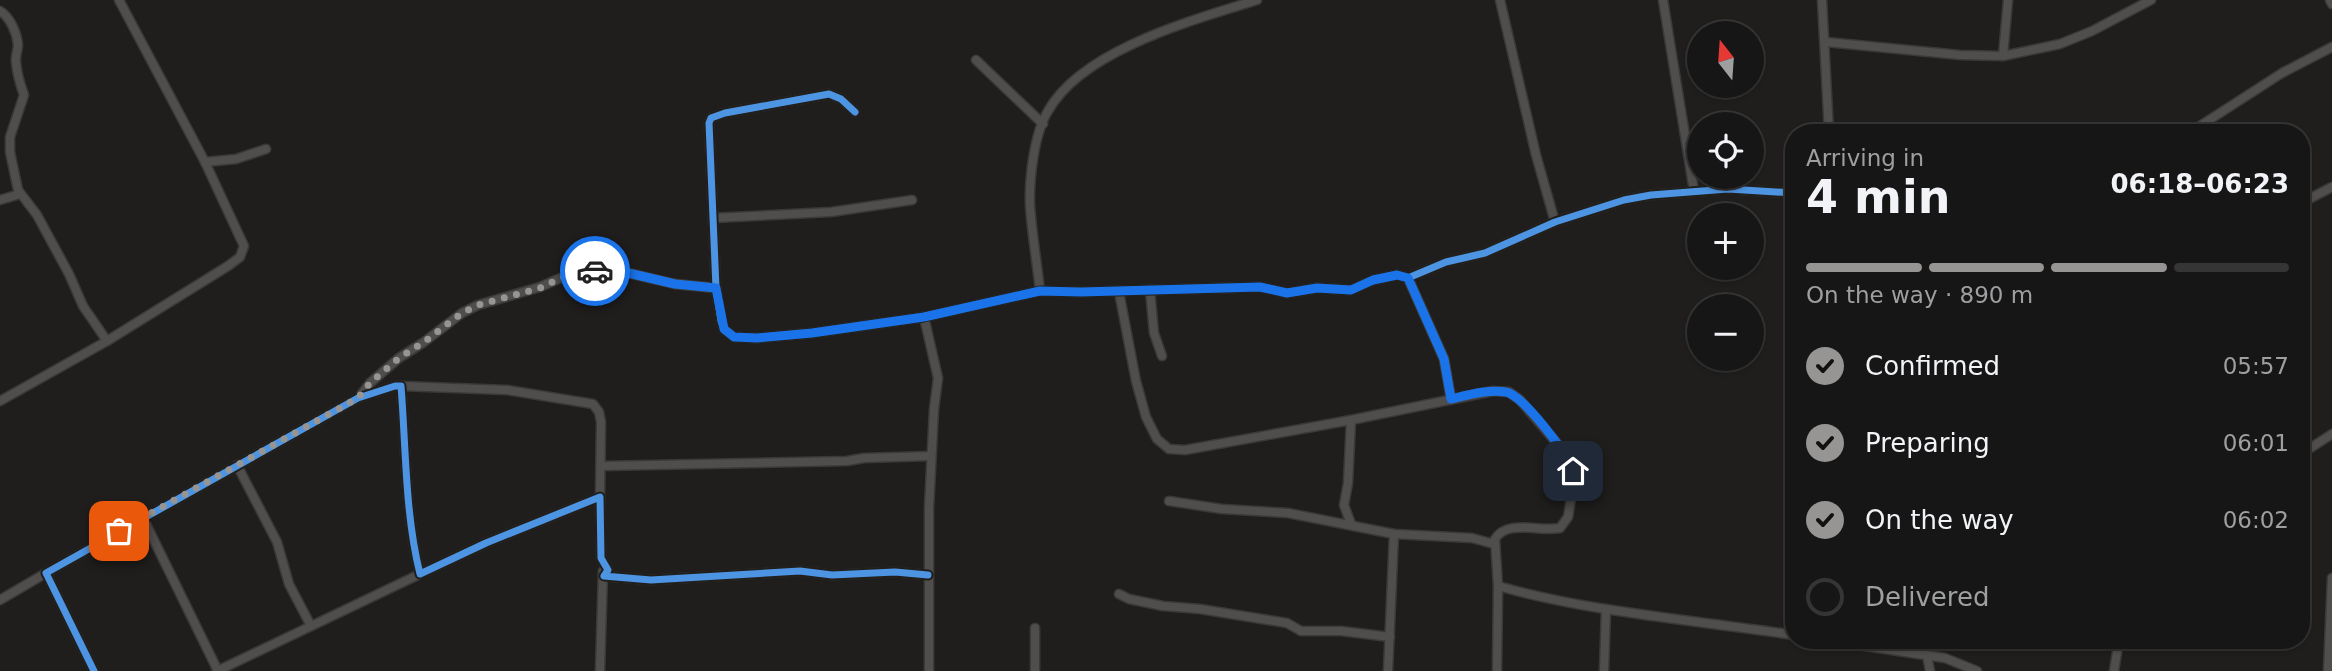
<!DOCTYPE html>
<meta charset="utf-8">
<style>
:root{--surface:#171616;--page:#242323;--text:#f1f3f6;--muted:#9e9fa1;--line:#363535;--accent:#969593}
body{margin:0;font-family:"DejaVu Sans",sans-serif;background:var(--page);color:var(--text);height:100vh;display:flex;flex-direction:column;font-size:26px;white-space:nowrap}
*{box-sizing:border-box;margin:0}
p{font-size:23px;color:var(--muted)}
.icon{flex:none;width:38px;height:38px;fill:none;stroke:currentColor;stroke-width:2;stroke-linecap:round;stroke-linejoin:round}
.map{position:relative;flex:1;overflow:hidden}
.side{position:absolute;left:1785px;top:124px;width:525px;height:525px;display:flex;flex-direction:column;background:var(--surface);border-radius:28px;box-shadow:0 2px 5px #0004,0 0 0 2px var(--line)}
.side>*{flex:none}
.needle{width:46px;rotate:343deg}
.controls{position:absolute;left:1687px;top:21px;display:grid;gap:14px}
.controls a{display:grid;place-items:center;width:77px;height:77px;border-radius:50%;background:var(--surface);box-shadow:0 2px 5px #0004,0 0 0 2px var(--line);font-size:35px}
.pin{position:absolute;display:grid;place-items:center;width:60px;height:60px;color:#fff;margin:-30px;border-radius:14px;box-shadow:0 4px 10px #0006}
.courier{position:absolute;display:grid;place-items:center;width:70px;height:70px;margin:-35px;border:5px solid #1a73e8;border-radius:50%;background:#fff;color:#222;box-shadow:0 2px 9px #0007}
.head em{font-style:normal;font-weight:700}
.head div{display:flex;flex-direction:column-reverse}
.head{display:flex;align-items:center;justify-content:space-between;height:119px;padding:0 21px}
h1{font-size:46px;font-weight:700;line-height:52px}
.bar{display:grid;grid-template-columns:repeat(4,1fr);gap:10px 7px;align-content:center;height:84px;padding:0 21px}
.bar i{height:9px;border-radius:5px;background:var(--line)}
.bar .active{background:var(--accent)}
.bar p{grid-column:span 4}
ol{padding:0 21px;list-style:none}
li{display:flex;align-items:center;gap:21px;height:77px}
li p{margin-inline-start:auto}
li .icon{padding:7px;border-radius:50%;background:var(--accent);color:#111;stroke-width:4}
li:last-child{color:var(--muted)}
li i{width:38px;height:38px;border:4px solid var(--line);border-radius:50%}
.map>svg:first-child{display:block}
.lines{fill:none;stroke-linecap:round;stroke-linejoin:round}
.minor-casing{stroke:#3a3938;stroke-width:11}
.minor{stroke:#4f4e4d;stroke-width:8}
.cycleway-casing{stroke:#201f1c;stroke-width:11}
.cycleway{stroke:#4d94e3;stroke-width:7}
.done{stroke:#969593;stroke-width:7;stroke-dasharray:0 12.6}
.route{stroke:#1a73e8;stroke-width:9}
</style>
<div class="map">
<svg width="2332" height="671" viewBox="0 0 2332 671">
<rect width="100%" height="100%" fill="#1f1e1d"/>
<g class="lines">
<!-- minor casing -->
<g class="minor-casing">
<g id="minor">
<polyline points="1500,0 1536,155 1555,222"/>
<polyline points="1663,0 1694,191"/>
<polyline points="1822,0 1829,133"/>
<polyline points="2330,0 2332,4"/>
<path d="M0 11C10 17 17 33 18 45 18 50 15 56 16 62 17 74 20 84 24 95L10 137V152L18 190 37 215 69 274 83 306 107 341 0 401"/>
<polyline points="1826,42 1960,55 2003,56 2060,44 2092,31 2151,0"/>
<polyline points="2003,56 2008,0"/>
<polyline points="976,60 1043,124"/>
<polyline points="855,112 841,99 829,94 725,113 711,118 709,123 716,288 721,321 724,329 734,337 756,338 812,333 924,317 1040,291 1081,292 1260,287 1287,293 1317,288 1351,290 1373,280 1397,275 1408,278 1446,262 1485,253 1555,222 1624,200 1651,195 1728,189 1794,193"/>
<polyline points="2189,133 2282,73 2332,47"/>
<polyline points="205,162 236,159 266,149"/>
<polyline points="0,200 20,194"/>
<polyline points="2301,203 2332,187"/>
<polyline points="713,218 831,212 912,200"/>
<polyline points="1408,278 1444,359 1451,399"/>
<polyline points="1150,290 1154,333 1162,356"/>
<path d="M1040 291C1037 263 1032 234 1030 206 1029 179 1034 134 1048 111 1082 50 1193 20 1257 0"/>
<path d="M1119 292 1136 381 1146 417 1157 439 1169 449 1185 450 1351 420 1493 391 1509 392 1520 400 1561 448 1571 464 1574 480 1568 517 1560 528C1540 532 1507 519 1495 539L1498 586 1497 671"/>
<polyline points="924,317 938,378 934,409 929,508 929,671"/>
<polyline points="107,341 228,266 240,257 244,246 205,162 119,0"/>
<polyline points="401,386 507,390 593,404 599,412 601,422 600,497"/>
<polyline points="360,396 370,383 399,358 424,342 462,313 478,305 540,287 565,276 607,268 675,284 716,288"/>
<polyline points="1351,420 1348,483 1344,505 1351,524"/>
<polyline points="2301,454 2332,434"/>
<polyline points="237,465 277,542 289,584 311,626"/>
<polyline points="601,466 847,461 864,458 931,456"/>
<polyline points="1169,501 1222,509 1288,513 1394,534 1472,538 1494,544"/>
<polyline points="143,518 218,671"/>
<path d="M1498 586C1594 613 1695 620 1794 635"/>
<polyline points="1119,594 1129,599 1163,606 1200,609 1287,623 1301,631 1341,631 1390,637"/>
<polyline points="0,600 46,573"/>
<polyline points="1035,628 1035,671"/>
<polyline points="1825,640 1945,658 1977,671"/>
<polyline points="1927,655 1930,671"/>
<path d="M94 671 46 573 358 398 395 386H401C406 448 405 514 420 574L486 543 600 497 601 558 608 570 604 576 651 580 800 571 832 575 895 572 928 575"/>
<polyline points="217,671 420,574"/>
<polyline points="600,671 603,571"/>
<polyline points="1388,671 1394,534"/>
<polyline points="1604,671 1606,609"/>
<polyline points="2114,671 2119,640"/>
<polyline points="2328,671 2332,578"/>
</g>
</g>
<!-- minor -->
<use href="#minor" class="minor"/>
<!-- cycleway casing -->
<g class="cycleway-casing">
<g id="cycleway">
<polyline points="855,112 841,99 829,94 725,113 711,118 709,123 716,288 721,321 724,329 734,337 756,338 812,333 924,317 1040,291 1081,292 1260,287 1287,293 1317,288 1351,290 1373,280 1397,275 1408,278 1446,262 1485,253 1555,222 1624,200 1651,195 1728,189 1794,193"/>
<path d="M94 671 46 573 358 398 395 386H401C406 448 405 514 420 574L486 543 600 497 601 558 608 570 604 576 651 580 800 571 832 575 895 572 928 575"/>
</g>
</g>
<!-- cycleway -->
<use href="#cycleway" class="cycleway"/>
</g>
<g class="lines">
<!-- done -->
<polyline class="done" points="119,531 358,398 370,383 399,358 424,342 462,313 478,305 540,288 565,276 595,271"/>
<!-- route -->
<path class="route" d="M595 271 607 268 675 284 716 288 724 329 734 337 757 338 812 333 924 317 1040 291 1081 292 1260 287 1287 293 1317 288 1351 290 1373 280 1397 275 1408 278 1444 359 1451 399C1468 395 1488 389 1506 392 1523 395 1568 454 1573 471"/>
</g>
</svg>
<div class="controls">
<a><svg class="needle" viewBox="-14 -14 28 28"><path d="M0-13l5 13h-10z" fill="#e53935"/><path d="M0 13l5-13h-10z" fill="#9e9fa1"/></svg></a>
<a><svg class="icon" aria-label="locate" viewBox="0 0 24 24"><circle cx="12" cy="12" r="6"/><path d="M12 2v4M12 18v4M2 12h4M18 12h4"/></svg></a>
<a>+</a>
<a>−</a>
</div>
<div class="pin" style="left:119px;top:531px;background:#ea580c"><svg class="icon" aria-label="bag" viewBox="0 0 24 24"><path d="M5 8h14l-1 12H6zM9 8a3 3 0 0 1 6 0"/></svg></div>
<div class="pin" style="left:1573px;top:471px;background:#1f2937"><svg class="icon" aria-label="home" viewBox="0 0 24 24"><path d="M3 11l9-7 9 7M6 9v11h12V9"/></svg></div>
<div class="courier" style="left:595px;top:271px"><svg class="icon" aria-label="car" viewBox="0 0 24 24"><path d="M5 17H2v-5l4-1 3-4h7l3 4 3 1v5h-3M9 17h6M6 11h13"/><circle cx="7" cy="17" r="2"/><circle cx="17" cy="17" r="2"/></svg></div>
<section class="side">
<div class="head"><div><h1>4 min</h1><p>Arriving in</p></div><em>06:18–06:23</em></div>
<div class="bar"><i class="active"></i><i class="active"></i><i class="active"></i><i></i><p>On the way · 890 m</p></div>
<ol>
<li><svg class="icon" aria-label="check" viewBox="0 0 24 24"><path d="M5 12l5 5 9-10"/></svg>Confirmed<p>05:57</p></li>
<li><svg class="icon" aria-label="check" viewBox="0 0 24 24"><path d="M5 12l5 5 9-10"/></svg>Preparing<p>06:01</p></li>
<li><svg class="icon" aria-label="check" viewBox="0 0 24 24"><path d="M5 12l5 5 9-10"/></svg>On the way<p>06:02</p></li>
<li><i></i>Delivered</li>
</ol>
</section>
</div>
